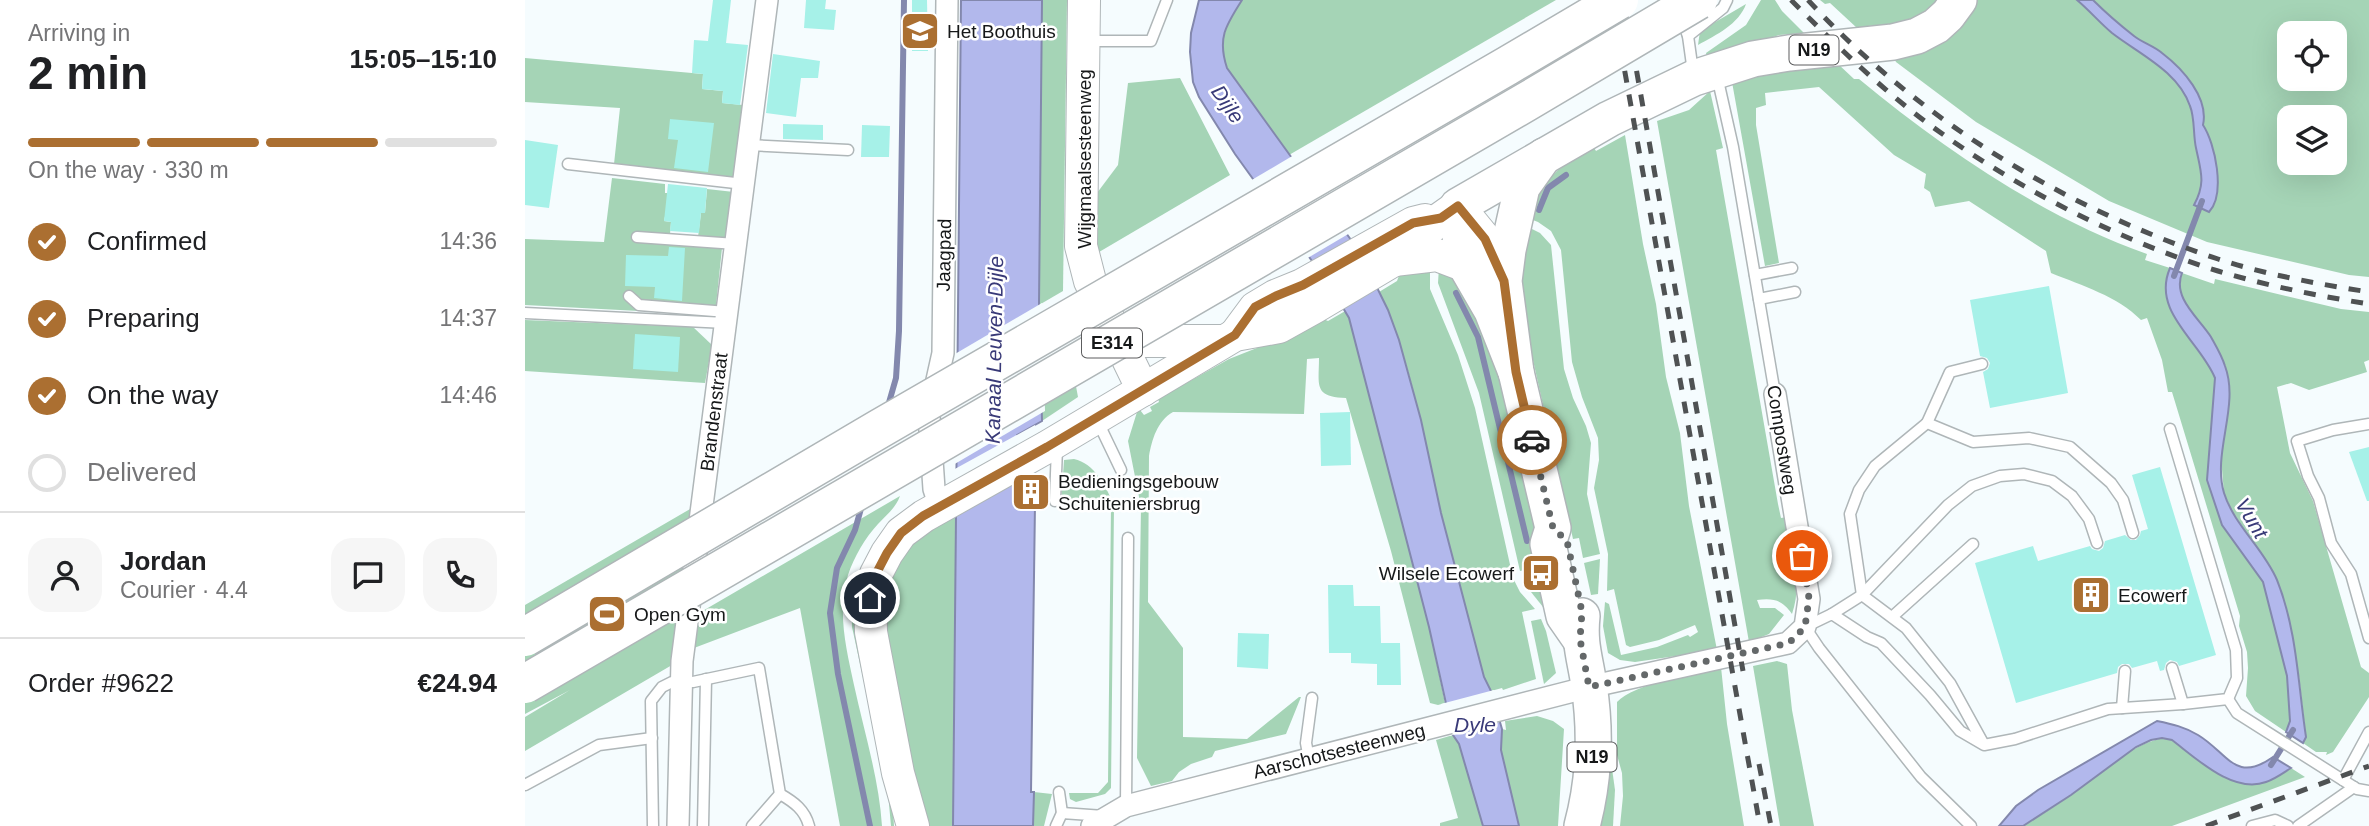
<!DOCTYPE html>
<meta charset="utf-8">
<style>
:root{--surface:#fff;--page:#f6f6f6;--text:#202124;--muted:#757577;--line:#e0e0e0;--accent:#ab6f31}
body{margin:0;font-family:Helvetica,sans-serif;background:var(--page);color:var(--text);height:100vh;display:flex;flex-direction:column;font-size:26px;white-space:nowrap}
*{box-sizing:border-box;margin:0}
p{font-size:23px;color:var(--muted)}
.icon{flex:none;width:38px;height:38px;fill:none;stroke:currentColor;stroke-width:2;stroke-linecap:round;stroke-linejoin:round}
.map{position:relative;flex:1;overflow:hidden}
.drawer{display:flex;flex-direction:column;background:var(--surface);width:525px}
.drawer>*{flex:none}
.buttons{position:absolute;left:1752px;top:21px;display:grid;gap:14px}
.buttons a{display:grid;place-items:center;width:70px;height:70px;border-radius:14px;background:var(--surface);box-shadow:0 7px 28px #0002;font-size:35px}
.pin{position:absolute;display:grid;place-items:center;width:60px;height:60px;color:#fff;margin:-30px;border:4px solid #fff;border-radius:50%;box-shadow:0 2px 7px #0007}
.courier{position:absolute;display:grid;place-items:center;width:70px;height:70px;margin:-35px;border:5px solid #ab6f31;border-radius:50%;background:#fff;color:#222;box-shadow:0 2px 9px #0007}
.head em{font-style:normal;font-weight:800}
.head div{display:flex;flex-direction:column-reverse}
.head{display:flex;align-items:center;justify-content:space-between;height:119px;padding:0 28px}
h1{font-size:46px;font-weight:800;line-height:52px}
.bar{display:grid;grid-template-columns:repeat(4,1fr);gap:10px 7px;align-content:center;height:84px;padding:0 28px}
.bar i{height:9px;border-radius:5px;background:var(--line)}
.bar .on{background:var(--accent)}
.bar p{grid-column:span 4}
.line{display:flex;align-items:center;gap:18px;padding:0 28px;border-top:2px solid var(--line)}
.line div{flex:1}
.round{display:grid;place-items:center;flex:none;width:74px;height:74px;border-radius:21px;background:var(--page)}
ol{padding:0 28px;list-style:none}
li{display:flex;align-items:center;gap:21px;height:77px}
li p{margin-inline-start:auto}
li .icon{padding:7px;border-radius:50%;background:var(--accent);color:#fff;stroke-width:4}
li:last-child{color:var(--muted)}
li i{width:38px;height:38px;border:4px solid var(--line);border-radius:50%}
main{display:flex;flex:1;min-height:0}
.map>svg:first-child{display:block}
.green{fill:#a5d4b6;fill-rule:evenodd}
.water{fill:#b2b8ec;stroke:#8388ad;stroke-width:2}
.pier{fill:#f5fcfe}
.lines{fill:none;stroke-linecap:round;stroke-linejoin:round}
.stream{stroke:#8388ad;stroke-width:6}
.building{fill:#a6f1e8}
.lane-casing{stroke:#afb6b8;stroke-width:13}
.street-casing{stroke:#afb6b8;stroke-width:24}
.secondary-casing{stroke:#afb6b8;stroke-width:34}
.primary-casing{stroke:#afb6b8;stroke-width:38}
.lane{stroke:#fff;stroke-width:10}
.street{stroke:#fff;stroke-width:21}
.secondary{stroke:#fff;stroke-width:32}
.primary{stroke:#fff;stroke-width:35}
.rail{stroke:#4f5253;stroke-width:5;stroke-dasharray:12 12;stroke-linecap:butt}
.highway-bridge-casing{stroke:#afb6b8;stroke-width:41;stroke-linecap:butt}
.highway-bridge{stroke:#fff;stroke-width:38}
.done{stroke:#646869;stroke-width:7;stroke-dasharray:0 12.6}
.route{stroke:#ab6f31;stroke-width:9}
.labels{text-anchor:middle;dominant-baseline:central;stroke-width:5;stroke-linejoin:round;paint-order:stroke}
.shield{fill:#fff;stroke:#5c5d5e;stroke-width:2}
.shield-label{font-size:18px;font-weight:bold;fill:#161819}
.poi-label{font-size:19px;fill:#161819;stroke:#fff;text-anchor:start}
.street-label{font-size:19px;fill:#161819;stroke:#fff}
.water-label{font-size:21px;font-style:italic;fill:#393a78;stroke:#fff}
</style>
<main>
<section class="drawer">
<div class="head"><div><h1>2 min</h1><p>Arriving in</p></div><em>15:05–15:10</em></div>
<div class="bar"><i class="on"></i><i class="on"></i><i class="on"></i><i></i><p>On the way · 330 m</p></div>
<ol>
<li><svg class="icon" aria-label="check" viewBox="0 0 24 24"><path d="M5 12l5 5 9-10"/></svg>Confirmed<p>14:36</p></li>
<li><svg class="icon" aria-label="check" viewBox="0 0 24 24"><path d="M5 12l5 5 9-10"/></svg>Preparing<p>14:37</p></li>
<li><svg class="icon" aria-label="check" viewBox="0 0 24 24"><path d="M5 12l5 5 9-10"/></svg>On the way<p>14:46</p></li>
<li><i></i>Delivered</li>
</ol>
<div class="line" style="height:126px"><a class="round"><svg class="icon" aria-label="person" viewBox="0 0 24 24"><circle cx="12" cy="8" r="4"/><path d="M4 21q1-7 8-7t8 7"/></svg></a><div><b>Jordan</b><p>Courier · 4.4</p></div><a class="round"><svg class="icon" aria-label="chat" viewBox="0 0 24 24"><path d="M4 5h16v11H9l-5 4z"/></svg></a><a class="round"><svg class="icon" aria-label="phone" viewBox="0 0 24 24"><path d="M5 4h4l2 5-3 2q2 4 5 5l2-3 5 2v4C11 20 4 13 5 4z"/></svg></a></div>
<div class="line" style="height:91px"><div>Order #9622</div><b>€24.94</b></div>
</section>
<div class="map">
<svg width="1844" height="826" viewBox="0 0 1844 826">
<rect width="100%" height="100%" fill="#f5fcfe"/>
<!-- green -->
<g class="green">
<polygon points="517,0 542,0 538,291 514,305"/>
<path d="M717 0H1031L764 155 709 80C689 48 698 30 717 0Z"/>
<polygon points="1236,0 1250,0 1257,11 1279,33 1254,35 1184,59 1182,58 1181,53 1221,25"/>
<path d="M1295 0H1844V277L1824 275 1682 242 1584 201 1451 122 1371 62 1350 25 1332 28 1305 3 1300 4ZM1764 33H1810V79H1764ZM1764 117H1810V163H1764Z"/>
<path d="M1221 4C1214 24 1191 35 1173 45L1175 31Z"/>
<polygon points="0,58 178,74 177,89 198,91 197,103 218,105 219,94 222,94 213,178 89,164 95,108 0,102"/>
<path d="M1312 63 1329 79H1334C1420 150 1516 216 1622 254L1620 260 1645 268C1631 303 1667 342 1686 368L1690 378 1682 480 1697 525 1738 582 1762 676 1765 721 1761 732 1730 711 1721 696 1723 668 1722 652 1714 626 1715 616 1647 392H1643L1637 360 1622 318 1616 320C1592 296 1558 286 1526 273L1521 251 1444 201 1410 207 1405 192 1399 188 1401 174 1369 155 1294 87 1240 93 1241 105 1231 108V125L1254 263 1240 266 1207 82 1251 71Z"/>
<polygon points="655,78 705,175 569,255 569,197 593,165 603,83"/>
<path d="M1185 91 1198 148 1191 150 1253 504 1256 518 1262 517C1267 548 1278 583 1267 614 1257 600 1249 598 1232 600L1235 608H1250L1259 615 1244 634 1224 642 1132 121 1164 110Z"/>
<path d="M1100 135 1118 244 1131 304 1141 377 1155 433 1164 506 1192 650 1110 662 1095 660 1083 653 1078 626 1080 602 1084 604 1096 655 1132 647 1163 635 1165 637 1173 632 1170 625 1134 640 1105 647 1101 645 1089 589 1082 591 1083 554 1069 488 1074 460 1073 438 1057 397 1047 362 1036 250 1026 231 1013 222 1000 217C1017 179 1034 167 1068 146L1071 151Z"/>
<polygon points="87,178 140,184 140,193 145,193 139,221 146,222 145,234 173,237 176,213 180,213 182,189 209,192 201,248 197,248 190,315 0,305 0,239 79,242"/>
<polygon points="999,225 1015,233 1026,245 1039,369 1048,398 1061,426 1066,443 1062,494 1075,554 1058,558 1054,538 1048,539 995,302"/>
<polygon points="914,267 929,271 963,323 1016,546 1014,567 995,571 954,393 913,283"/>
<path d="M905 270V289L933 355 950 408 988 578 995 592 1010 609 997 612 1011 679 978 690 977 688 966 691 959 677C945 622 929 567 916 512 898 438 887 360 854 292L872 281 875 273Z"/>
<polygon points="1657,273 1689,284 1690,279 1816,309 1844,312 1844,360 1839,362 1842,372 1784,390 1766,383 1752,387 1765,453 1788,501 1836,667 1844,673 1844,697 1808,752 1801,755 1802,752 1791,752 1778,743 1781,737 1774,676 1762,615 1751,578 1707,511 1699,493 1686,338 1659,301 1655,290 1655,279"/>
<path d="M822 310 840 373 904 627 920 703 913 705 905 703 866 551 821 398C788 397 794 385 794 358L782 359 779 414 648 412C632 421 627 440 624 456L623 602 658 648V737L722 739 774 697H776L761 734 690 751 687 757 666 764 654 772 647 781 626 786 612 758 616 507 603 441 612 412 615 410 619 415 627 411 625 407 634 402 633 399 704 359 742 344 796 318 803 321Z"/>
<polygon points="0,320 168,327 187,345 180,383 0,371"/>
<polygon points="549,376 553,397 517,421 516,398"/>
<path d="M549 459C569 463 582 487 589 506L586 788 580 794 551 802 545 799 544 793H573L583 782 586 506 536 505 539 460Z"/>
<path d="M375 496C370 509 362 514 353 524 340 538 329 557 323 575 312 613 321 647 329 685 339 731 354 779 357 826H315L275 608 169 648V616Z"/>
<polygon points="172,505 147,665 0,751 0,717 45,690 0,714 0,605"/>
<polygon points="432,512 428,826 395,826 361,633 360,596 368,571 393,536"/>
<path d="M350 543 330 607 329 619 368 811 369 826H366L363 793 327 627C326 596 332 569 350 543Z"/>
<polygon points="1075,559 1073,594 1066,595 1059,563"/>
<polygon points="1016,573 1023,606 1018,607 1002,587 997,576"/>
<polygon points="1016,619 1021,631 1031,673 1019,684 1006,621"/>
<polygon points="1252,661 1262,664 1267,710 1289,826 1255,826 1228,666"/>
<path d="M1196 667 1202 724 1219 826H1095L1098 796 1097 773 1092 755V702C1109 684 1170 673 1196 667Z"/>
<polygon points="1012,716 1028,721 1039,729 1033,826 994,826 976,750 977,729 981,730 980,721"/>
<polygon points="928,735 934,743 958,826 915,826 915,823 933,818 911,740"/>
<path d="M1638 738 1647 740 1695 775H1755L1766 768 1780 777 1647 826H1498C1515 816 1532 805 1549 793 1576 773 1604 745 1638 738Z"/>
<polygon points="1084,747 1090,790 1088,826 1071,826"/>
<polygon points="509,792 527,794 519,826 509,826"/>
</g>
<!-- water -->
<g class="water">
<polygon points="436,0 517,0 514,305 517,421 492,435 490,503 510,504 506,792 509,792 508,826 428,826"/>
<path d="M674 0H717C701 25 692 38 702 68L834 251 863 310 874 340 896 420 916 513 959 677 966 691 977 729 976 750 994 826H958L934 744 928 735 904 627 824 318 805 286 710 154 674 97 668 82 665 52 666 33Z"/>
<path d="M1552 0H1568C1581 13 1595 25 1609 36 1618 43 1629 46 1637 53 1658 69 1684 98 1678 125 1690 143 1701 194 1684 212L1669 205C1681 183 1676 172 1671 148 1668 135 1670 118 1665 106 1653 71 1614 54 1587 33 1575 23 1565 11 1552 0Z"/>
<path d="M1645 268 1657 273C1647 298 1674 318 1686 337 1691 346 1697 356 1700 366 1715 406 1687 452 1699 493 1709 525 1739 549 1752 580 1772 630 1773 684 1781 737L1778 743 1761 732 1765 721 1762 676 1738 582 1697 525 1682 480 1690 378C1675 341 1626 312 1645 268Z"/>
<path d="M1632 721C1647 724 1660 727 1673 735 1703 753 1710 784 1748 757L1766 768C1758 773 1750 779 1741 782 1708 794 1672 759 1647 740L1637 738 1626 740 1611 747 1546 795 1498 826H1474L1491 806 1513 790Z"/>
</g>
<!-- pier -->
<g class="pier">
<polygon points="769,155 825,233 781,259 725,181"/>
<polygon points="517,303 520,411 428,465 430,354"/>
<polygon points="510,425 511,428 495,437 494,474 428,506 428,470"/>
<polygon points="969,690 978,721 924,736 916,704"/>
</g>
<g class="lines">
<!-- stream -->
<g class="stream">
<polyline points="1014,210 1023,188 1041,175"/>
<polyline points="1649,276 1677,201"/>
<polyline points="931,293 953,337 1002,541"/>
<polyline points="363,406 371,378 374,331 379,0"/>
<polyline points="337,505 330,530 312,568 305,613 313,674 345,826"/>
<polyline points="1746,765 1768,730"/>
</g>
</g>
<!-- building -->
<g class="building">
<polygon points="188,0 206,0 201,43 223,45 215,105 197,103 198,91 177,89 178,74 167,73 169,40 183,41"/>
<polygon points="281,0 301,0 300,9 311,10 309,30 279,28"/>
<polygon points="387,0 402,0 403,51 387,51"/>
<polygon points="248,54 295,61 293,78 276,78 271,117 241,113"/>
<polygon points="145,119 189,123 183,172 149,168 153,140 143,139"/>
<polygon points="258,124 298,125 298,140 258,139"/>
<polygon points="337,125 365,126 364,157 336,157"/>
<polygon points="0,140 33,145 24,208 0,205"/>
<polygon points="143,184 182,188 180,213 176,213 174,233 145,231 146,222 139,221"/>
<polygon points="144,247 160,248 157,301 129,298 130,287 100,286 101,255 143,256"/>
<polygon points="1524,286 1543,393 1465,408 1458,372 1463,369 1465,363 1462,358 1455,356 1445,300"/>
<polygon points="110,334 155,337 153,372 108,369"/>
<polygon points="825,412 826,465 796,466 795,413"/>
<polygon points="1844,447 1844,501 1842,501 1824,452"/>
<polygon points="1635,467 1691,655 1654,666 1652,662 1645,660 1641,663 1639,670 1635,671 1632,661 1607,668 1604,664 1597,664 1593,667 1592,673 1491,703 1450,563 1508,546 1513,561 1565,546 1567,549 1574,551 1578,548 1580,541 1600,535 1606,540 1611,540 1615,535 1616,531 1623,529 1607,475"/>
<polygon points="501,480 523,480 523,504 489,504 490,486"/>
<polygon points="803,585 828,585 829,606 855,606 856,643 875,643 876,685 852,685 852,664 826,663 826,653 804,653"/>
<polygon points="713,633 744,634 743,669 712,667"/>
</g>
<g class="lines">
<!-- lane casing -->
<g class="lane-casing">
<g id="lane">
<polyline points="1156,17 1163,36 1168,72"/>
<polyline points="1163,36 1198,8 1202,0"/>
<polyline points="561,41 626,41 642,0"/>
<polyline points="1192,76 1208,147 1250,394"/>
<polyline points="224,145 323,150"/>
<polyline points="43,164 219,184"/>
<polyline points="112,237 211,244"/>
<polyline points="1230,275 1267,268"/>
<polyline points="104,296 114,305 202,312"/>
<polyline points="1234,299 1270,292"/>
<polyline points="0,313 201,323"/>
<polyline points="573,422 596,470"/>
<polyline points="1402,423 1425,372 1457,364"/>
<polyline points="1844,424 1808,430 1772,441 1783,476 1794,498 1806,543 1826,574 1844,638"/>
<polyline points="530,501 532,447"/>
<polyline points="1307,614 1337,595 1423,505 1447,486 1475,476 1499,474 1527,481 1547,496 1564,519 1572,543"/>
<polyline points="1367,617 1448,544"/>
<polyline points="1647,668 1658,704"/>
<polyline points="1703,699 1712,713 1832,789 1844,791"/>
<polyline points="1597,708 1600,671"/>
<polyline points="1458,743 1425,683 1381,628 1337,595 1325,514 1334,490 1350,466 1402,423 1448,442 1504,438 1545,447 1586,483 1598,500 1608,533"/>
<polyline points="784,759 781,743 787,698"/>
<polyline points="1818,780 1844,732"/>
<polyline points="0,785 74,745 127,738"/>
<polyline points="534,792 537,813"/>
<polyline points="601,806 603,538"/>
<path d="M128 826 126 701 137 687 147 682H168L234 668 255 794C269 802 280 810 284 826"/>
<polyline points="178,826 181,679"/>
<polyline points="227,826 255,794"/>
<polyline points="531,826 537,813 579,816"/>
<polyline points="1446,826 1396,777 1294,648 1280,627 1307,614 1342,637 1356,643 1405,695 1435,731 1459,745 1490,739 1583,709 1658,704 1703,699 1712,678 1711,650 1645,429"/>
<polyline points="1727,826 1750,820 1763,826"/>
<polyline points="1773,826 1829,787"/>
</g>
</g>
<!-- street casing -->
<g class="street-casing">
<g id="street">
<polyline points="415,507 409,489 404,416 418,353 422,0"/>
<polyline points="153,826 157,661 242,0"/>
<polyline points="567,826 601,806 1064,687 1263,643 1280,627 1284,599 1250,394"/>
</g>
</g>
<!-- secondary casing -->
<g class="secondary-casing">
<g id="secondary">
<polyline points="559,0 556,246 565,281 618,390"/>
<polyline points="869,260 912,255 941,266"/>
<polyline points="591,334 609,341 698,341"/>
<polyline points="710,335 730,308 750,296 777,285 888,223 900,220"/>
<polyline points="388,826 373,773 346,632 345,598 351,574 362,553 376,533 399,516 522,447 710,335 754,327 790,307 869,260 916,218 933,206 960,239 979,281"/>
</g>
</g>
<!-- primary casing -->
<g class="primary-casing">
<g id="primary">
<polyline points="1019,156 997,187 983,250 979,281 991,372 1028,528 1023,544 1039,616 1055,639"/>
<polyline points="991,372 967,311 941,266 935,236 933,206 1084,119 1169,78 1228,59 1264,53 1368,42 1392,36 1411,26 1423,15 1434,0"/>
<path d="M1057 616C1054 644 1060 658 1064 685 1071 731 1069 781 1057 826"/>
</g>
</g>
<!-- lane -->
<use href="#lane" class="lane"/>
<!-- street -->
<use href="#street" class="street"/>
<!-- secondary -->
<use href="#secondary" class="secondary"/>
<!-- primary -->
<use href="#primary" class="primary"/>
<!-- rail -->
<g class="rail">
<polyline points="1087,0 1235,826"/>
<polyline points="1099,0 1218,671"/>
<path d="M1266 0C1310 44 1355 88 1405 125 1489 187 1593 240 1693 271 1743 286 1793 296 1844 304"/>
<path d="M1283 0C1394 120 1539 208 1693 259 1742 275 1794 284 1844 292"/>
<polyline points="1234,764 1246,826"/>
<polyline points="1681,826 1844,766"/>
</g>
<!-- highway-bridge casing -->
<g class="highway-bridge-casing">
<g id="highway-bridge">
<polyline points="0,637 354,429 982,66 1094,0"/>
<polyline points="0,684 1001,102 1173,0"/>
</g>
</g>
<!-- highway-bridge -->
<use href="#highway-bridge" class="highway-bridge"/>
</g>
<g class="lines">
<!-- done -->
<polyline class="done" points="1007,440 1028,528 1042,541 1057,612 1055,639 1064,687 1264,643 1280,627 1284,598 1277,556"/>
<!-- route -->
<polyline class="route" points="345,598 351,574 362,553 376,533 398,516 522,447 710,335 730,307 751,296 778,285 888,223 916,218 933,206 960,239 979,281 991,372 1007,440"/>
</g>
<!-- icons -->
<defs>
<g id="university-square" transform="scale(2.0125)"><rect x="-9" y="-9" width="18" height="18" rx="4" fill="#ab6f31" stroke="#fff"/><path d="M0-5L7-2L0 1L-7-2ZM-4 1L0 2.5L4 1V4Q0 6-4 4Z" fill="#fff"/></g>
<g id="building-square" transform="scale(2.0125)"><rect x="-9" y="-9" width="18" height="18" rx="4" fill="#ab6f31" stroke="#fff"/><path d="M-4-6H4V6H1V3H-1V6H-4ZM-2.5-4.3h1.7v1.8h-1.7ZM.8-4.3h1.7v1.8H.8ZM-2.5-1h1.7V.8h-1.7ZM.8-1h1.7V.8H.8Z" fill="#fff"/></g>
<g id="bus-square" transform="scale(2.0125)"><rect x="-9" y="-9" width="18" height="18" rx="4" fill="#ab6f31" stroke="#fff"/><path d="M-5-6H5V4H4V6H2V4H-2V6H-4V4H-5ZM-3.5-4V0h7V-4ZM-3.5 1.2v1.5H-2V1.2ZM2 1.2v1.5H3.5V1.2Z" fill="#fff"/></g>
<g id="stadium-square" transform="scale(2.0125)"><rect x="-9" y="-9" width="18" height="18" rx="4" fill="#ab6f31" stroke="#fff"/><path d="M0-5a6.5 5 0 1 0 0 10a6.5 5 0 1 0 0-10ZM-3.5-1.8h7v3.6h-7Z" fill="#fff"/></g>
</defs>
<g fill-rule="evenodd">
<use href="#university-square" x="395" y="31"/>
<use href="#building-square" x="506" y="492"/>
<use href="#bus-square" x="1016" y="573"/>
<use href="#building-square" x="1566" y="595"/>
<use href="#stadium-square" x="82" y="614"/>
</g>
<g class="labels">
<!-- shield labels -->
<g class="shield">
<rect x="1264.5" y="35.5" width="49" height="29" rx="5"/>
<rect x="557" y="328.5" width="60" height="29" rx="5"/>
<rect x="1042.5" y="742.5" width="49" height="29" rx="5"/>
</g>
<g class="shield-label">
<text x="1289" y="50">N19</text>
<text x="587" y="343">E314</text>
<text x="1067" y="757">N19</text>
</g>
<!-- poi labels -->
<g class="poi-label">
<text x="422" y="31">Het Boothuis</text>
<text x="533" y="481">Bedieningsgebouw<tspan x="533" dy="22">Schuiteniersbrug</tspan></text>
<text x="989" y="573" text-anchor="end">Wilsele Ecowerf</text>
<text x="1593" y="595">Ecowerf</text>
<text x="109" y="614">Open Gym</text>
</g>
<!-- street labels -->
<g class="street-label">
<text transform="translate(559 159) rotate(-90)">Wijgmaalsesteenweg</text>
<text transform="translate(419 255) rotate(-89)">Jaagpad</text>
<text transform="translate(189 412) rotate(-83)">Brandenstraat</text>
<text transform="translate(1257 440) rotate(81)">Compostweg</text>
<text transform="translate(814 751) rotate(-14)">Aarschotsesteenweg</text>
</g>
<!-- water labels -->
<g class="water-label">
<text transform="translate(703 104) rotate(55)">Dijle</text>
<text transform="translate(469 350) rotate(-89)">Kanaal Leuven-Dijle</text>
<text transform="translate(1727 518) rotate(59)">Vunt</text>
<text x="950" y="724">Dyle</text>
</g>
</g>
</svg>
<div class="buttons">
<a><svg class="icon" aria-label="locate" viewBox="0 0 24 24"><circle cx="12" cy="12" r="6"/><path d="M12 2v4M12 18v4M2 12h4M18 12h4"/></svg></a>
<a><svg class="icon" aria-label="layers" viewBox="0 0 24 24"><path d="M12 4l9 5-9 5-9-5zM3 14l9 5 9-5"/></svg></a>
</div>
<div class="pin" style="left:1277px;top:556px;background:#ea580c"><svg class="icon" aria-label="bag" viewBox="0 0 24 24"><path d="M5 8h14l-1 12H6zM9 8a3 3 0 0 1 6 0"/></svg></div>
<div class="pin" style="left:345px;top:598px;background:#1f2937"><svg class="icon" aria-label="home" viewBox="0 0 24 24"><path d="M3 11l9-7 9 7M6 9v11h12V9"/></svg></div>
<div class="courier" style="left:1007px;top:440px"><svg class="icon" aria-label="car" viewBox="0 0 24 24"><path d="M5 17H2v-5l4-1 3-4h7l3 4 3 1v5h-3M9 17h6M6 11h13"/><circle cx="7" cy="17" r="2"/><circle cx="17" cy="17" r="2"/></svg></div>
</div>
</main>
